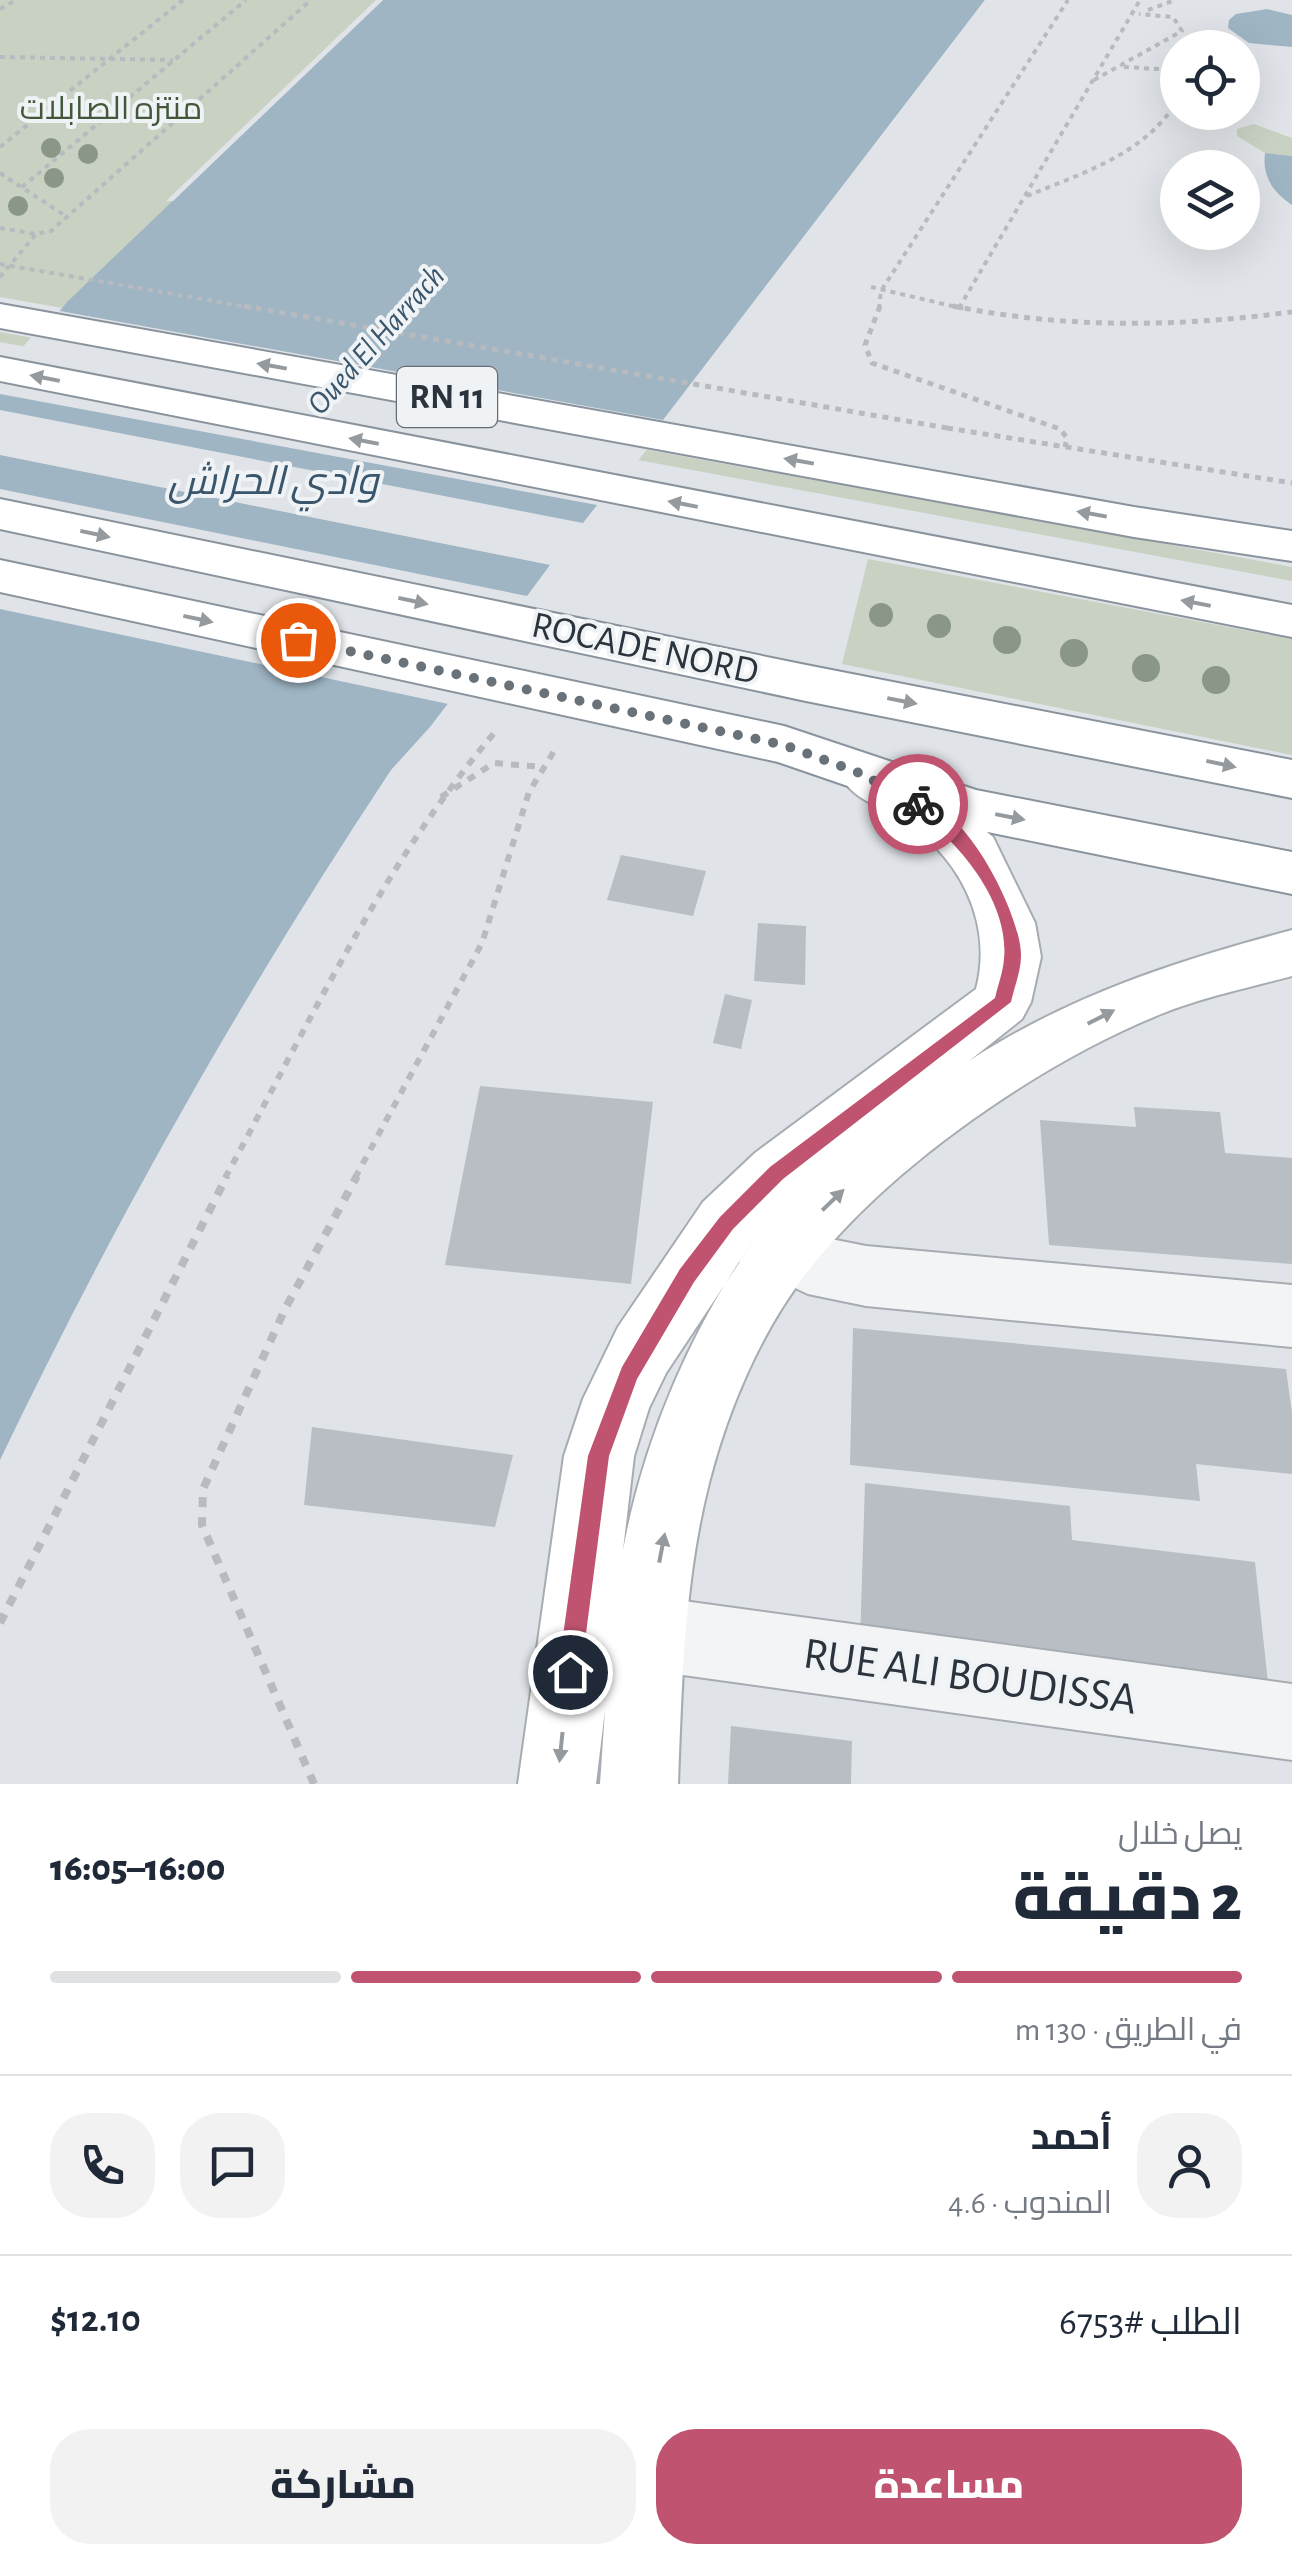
<!DOCTYPE html>
<html lang="ar">
<meta charset="utf-8">
<style>
:root{--surface:#fff;--page:#f2f2f3;--text:#1f2937;--muted:#747a83;--line:#e0e1e3;--accent:#bf5370}
body{margin:0;font-family:"Alegreya Sans",Cairo,sans-serif;background:var(--page);color:var(--text);direction:rtl;height:100vh;display:flex;flex-direction:column;font-size:38px;white-space:nowrap}
*{box-sizing:border-box;margin:0}
p{font-size:32px;color:var(--muted)}
.icon{flex:none;width:55px;height:55px;fill:none;stroke:currentColor;stroke-width:2;stroke-linecap:round;stroke-linejoin:round}
.map{position:relative;height:1784px;overflow:hidden;direction:ltr}
.panel{display:flex;flex-direction:column;background:var(--surface);flex:1}
.panel>*{flex:none}
.buttons{position:absolute;left:1160px;top:30px;display:grid;gap:20px}
.buttons a{display:grid;place-items:center;width:100px;height:100px;border-radius:50%;background:var(--surface);box-shadow:0 10px 40px #0002;font-size:50px}
.pin{position:absolute;display:grid;place-items:center;width:85px;height:85px;color:#fff;margin:-42px;border:5px solid #fff;border-radius:50%;box-shadow:0 2px 10px #0007}
.courier{position:absolute;display:grid;place-items:center;width:100px;height:100px;margin:-50px;border:8px solid #bf5370;border-radius:50%;background:#fff;color:#222;box-shadow:0 2px 12px #0007}
.headline em{font-style:normal;font-weight:800}
.headline div{display:flex;flex-direction:column-reverse}
.headline{display:flex;align-items:center;justify-content:space-between;height:170px;padding:0 50px}
h1{font-size:65px;font-weight:800;line-height:75px}
.bar{display:grid;grid-template-columns:repeat(4,1fr);gap:15px 10px;align-content:center;height:120px;padding:0 50px}
.bar i{height:12px;border-radius:8px;background:var(--line)}
.bar .on{background:var(--accent)}
.bar p{grid-column:span 4}
.line{display:flex;align-items:center;gap:25px;padding:0 50px;border-top:2px solid var(--line)}
.line div{flex:1}
.round{display:grid;place-items:center;flex:none;width:105px;height:105px;border-radius:40px;background:var(--page)}
.action{display:flex;gap:20px;margin-top:auto;padding:20px 50px}
.action a{flex:1;height:115px;border-radius:40px;background:var(--accent);color:#fff;font-size:40px;font-weight:800;line-height:115px;text-align:center}
.action a+a{background:var(--page);color:var(--text)}
.map>svg:first-child{display:block}
.green{fill:#c8d1c2}
.water{fill:#9fb5c4}
.pier{fill:#e0e4e8}
.building{fill:#b8bec4}
.lines{fill:none;stroke-linecap:round;stroke-linejoin:round}
.minor-casing{stroke:#a6acb1;stroke-width:4}
.secondary-casing{stroke:#a6acb1;stroke-width:4}
.motorway-casing{stroke:#89939d;stroke-width:4}
.path-far3{stroke:#b7babe;stroke-width:4;stroke-dasharray:5 5;stroke-linecap:butt}
.path-far2{stroke:#b7babe;stroke-width:5;stroke-dasharray:6 6;stroke-linecap:butt}
.path-far1{stroke:#b7babe;stroke-width:6;stroke-dasharray:8 8;stroke-linecap:butt}
.path{stroke:#b7babe;stroke-width:8;stroke-dasharray:10 10;stroke-linecap:butt}
.minor{fill:#f3f4f6;fill-rule:evenodd}
.secondary{fill:#fff;fill-rule:evenodd}
.motorway{fill:#fff;fill-rule:evenodd}
.path-bridge-far1{stroke:#b7babe;stroke-width:4;stroke-dasharray:5 5;stroke-linecap:butt}
.path-bridge{stroke:#b7babe;stroke-width:5;stroke-dasharray:6 6;stroke-linecap:butt}
.tree{fill:#8a9688}
.oneway{fill:#959a9e}
.route{fill:#bf5370}
.done{stroke:#6a7279;stroke-width:10;stroke-dasharray:0 18}
.labels{text-anchor:middle;dominant-baseline:central;stroke-width:8;stroke-linejoin:round;paint-order:stroke}
.far-park-label{font-size:32px;fill:#43573a;stroke:#f0f3f5}
.far-water-label{font-size:32px;font-style:italic;fill:#39566d;stroke:#f0f3f5}
.shield{fill:#f0f3f5;stroke:#666d74;stroke-width:2.5}
.shield-label{font-size:35px;font-weight:bold;fill:#2b343d}
.street-label{font-size:38px;fill:#2b343d;stroke:#f0f3f5}
.water-label{font-size:40px;font-style:italic;fill:#39566d;stroke:#f0f3f5}
.near-street-label{font-size:45px;fill:#2b343d;stroke:#f0f3f5}
</style>
<div class="map">
<svg width="1292" height="1784" viewBox="0 0 1292 1784">
<rect width="100%" height="100%" fill="#e0e4e8"/>
<!-- green -->
<g class="green">
<polygon points="0,0 383,0 62,308 0,297"/>
<polygon points="1254,124 1292,138 1292,156 1265,153 1237,136 1237,129"/>
<polygon points="0,332 1292,567 1292,581 0,342"/>
<polygon points="868,559 1292,639 1292,755 842,664"/>
</g>
<!-- water -->
<g class="water">
<path d="M383 0H985L430 727 391 770C245 990 114 1222 0 1460V382L68 301Z"/>
<polygon points="1267,9 1292,15 1292,47 1249,43 1228,28 1229,20 1236,14"/>
<path d="M1265 153 1292 156V205C1273 192 1262 177 1265 153Z"/>
</g>
<!-- pier -->
<g class="pier">
<polygon points="376,0 383,0 173,201 166,201"/>
<polygon points="985,0 990,0 973,27 580,536 644,549 635,581 556,568 453,705 0,609 0,489 527,596 550,565 0,455 0,410 583,523 597,505 0,394 0,374 54,310 663,420"/>
</g>
<!-- building -->
<g class="building">
<polygon points="621,855 706,871 693,916 607,900"/>
<polygon points="758,923 806,926 805,985 754,981"/>
<polygon points="725,994 752,1000 741,1049 713,1043"/>
<polygon points="480,1086 653,1102 631,1284 445,1265"/>
<polygon points="1134,1107 1220,1112 1225,1153 1292,1158 1292,1264 1049,1245 1040,1120 1136,1127"/>
<polygon points="853,1328 1286,1369 1292,1413 1292,1474 1196,1464 1200,1501 850,1465"/>
<polygon points="312,1427 513,1455 495,1527 304,1505"/>
<polygon points="865,1483 1070,1506 1072,1540 1255,1562 1269,1692 860,1642"/>
<polygon points="731,1726 852,1741 851,1784 728,1784"/>
</g>
<g class="lines">
<!-- minor casing -->
<g class="minor-casing">
<g id="minor">
<polygon points="746,1204 816,1236 866,1246 1292,1285 1292,1347 866,1306 808,1294 723,1254 714,1233 723,1212"/>
<polygon points="647,1596 1292,1684 1292,1760 647,1670 621,1659 610,1633 621,1607"/>
</g>
</g>
<!-- secondary casing -->
<g class="secondary-casing">
<path id="secondary" d="M868 759 940 792 993 837 1035 923 1041 957 1031 1002 1022 1019 969 1061C1070 995 1176 961 1292 930V976C1248 988 1203 997 1161 1014 1038 1064 890 1166 808 1271 761 1331 728 1409 709 1483 684 1581 682 1683 678 1784H600L605 1710 596 1784H518L564 1456 583 1399 618 1327 703 1202 755 1153 976 989C994 921 958 853 898 818 877 805 854 799 842 778L850 764ZM759 1233C692 1325 644 1438 623 1550L634 1456 649 1408 666 1373Z"/>
</g>
<!-- motorway casing -->
<g class="motorway-casing">
<g id="motorway">
<polygon points="0,304 1134,507 1292,531 1292,561 1134,537 0,328"/>
<polygon points="0,357 1292,605 1292,637 0,381"/>
<polygon points="0,499 806,665 1292,760 1292,798 806,701 0,529"/>
<polygon points="0,560 784,726 976,790 1292,852 1292,894 973,829 778,762 0,592"/>
</g>
</g>
<!-- path-far3 -->
<g class="path-far3">
<polyline points="0,9 16,0"/>
<polyline points="1148,10 1175,0"/>
<polyline points="0,57 173,60"/>
<polyline points="1124,67 1159,69 1178,81"/>
<polyline points="1094,80 1182,31 1173,17 1139,14"/>
<polyline points="0,147 183,0"/>
<polyline points="0,173 67,217"/>
<polyline points="22,187 246,0"/>
<path d="M1027 196C1082 173 1147 154 1178 99"/>
<polyline points="0,228 36,234 51,231 311,0"/>
<polyline points="0,277 36,234"/>
<polyline points="871,287 965,309"/>
<polyline points="959,308 1140,0"/>
<polyline points="879,309 881,291 1068,0"/>
</g>
<!-- path-far2 -->
<g class="path-far2">
<polyline points="880,306 865,345 872,363 1060,429 1067,438 1065,447"/>
<path d="M953 306C1066 329 1178 327 1292 312"/>
<polyline points="947,428 1292,483"/>
</g>
<!-- path-far1 -->
<g class="path-far1">
<polyline points="441,797 494,763 543,767"/>
<path d="M225 1178C308 1026 382 865 495 732"/>
<polyline points="355,1178 482,943 529,792 556,748"/>
</g>
<!-- path -->
<g class="path">
<polyline points="0,1623 227,1176"/>
<polyline points="314,1784 202,1525 203,1489 285,1309 357,1176"/>
</g>
<!-- minor -->
<use href="#minor" class="minor"/>
<!-- secondary -->
<use href="#secondary" class="secondary"/>
<!-- motorway -->
<use href="#motorway" class="motorway"/>
<!-- path-bridge-far1 -->
<polyline class="path-bridge-far1" points="0,264 259,309"/>
<!-- path-bridge -->
<polyline class="path-bridge" points="244,306 947,428"/>
</g>
<!-- trees -->
<g class="tree">
<circle cx="51" cy="148" r="10"/>
<circle cx="88" cy="154" r="10"/>
<circle cx="54" cy="178" r="10"/>
<circle cx="18" cy="206" r="10"/>
<circle cx="881" cy="615" r="12"/>
<circle cx="939" cy="626" r="12"/>
<circle cx="1007" cy="640" r="14"/>
<circle cx="1074" cy="653" r="14"/>
<circle cx="1146" cy="668" r="14"/>
<circle cx="1216" cy="680" r="14"/>
</g>
<!-- one-way arrows -->
<defs><path id="oneway-solid" d="M-6-.8H1V-3.2L6.5 0L1 3.2V.8H-6Z" transform="scale(2.5)"/></defs>
<g class="oneway">
<use href="#oneway-solid" transform="translate(272 366) rotate(-170)"/>
<use href="#oneway-solid" transform="translate(45 378) rotate(-169)"/>
<use href="#oneway-solid" transform="translate(364 441) rotate(-169)"/>
<use href="#oneway-solid" transform="translate(799 461) rotate(-170)"/>
<use href="#oneway-solid" transform="translate(683 504) rotate(-169)"/>
<use href="#oneway-solid" transform="translate(1092 514) rotate(-170)"/>
<use href="#oneway-solid" transform="translate(95 534) rotate(12)"/>
<use href="#oneway-solid" transform="translate(413 601) rotate(12)"/>
<use href="#oneway-solid" transform="translate(1196 603) rotate(-169)"/>
<use href="#oneway-solid" transform="translate(198 619) rotate(12)"/>
<use href="#oneway-solid" transform="translate(902 701) rotate(11)"/>
<use href="#oneway-solid" transform="translate(1221 764) rotate(12)"/>
<use href="#oneway-solid" transform="translate(1010 817) rotate(11)"/>
<use href="#oneway-solid" transform="translate(1101 1017) rotate(-27)"/>
<use href="#oneway-solid" transform="translate(833 1200) rotate(-44)"/>
<use href="#oneway-solid" transform="translate(662 1548) rotate(-79)"/>
<use href="#oneway-solid" transform="translate(561 1747) rotate(96)"/>
</g>
<!-- route -->
<path class="route" d="M912 800C960 793 1022 915 1021 956 1021 971 1014 988 1011 1002L783 1179 733 1229 694 1282 637 1379 609 1456 581 1672 570 1683 558 1672 588 1456 622 1367 680 1269 720 1217 770 1167 995 998C998 985 1003 972 1004 959 1010 900 956 839 912 808Z"/>
<g class="lines">
<!-- done -->
<polyline class="done" points="298,640 784,745 857,772 918,804"/>
</g>
<g class="labels">
<!-- far-park labels -->
<g class="far-park-label">
<text x="111" y="109">منتزه الصابلات</text>
</g>
<!-- far-water labels -->
<g class="far-water-label">
<text transform="translate(376 340) rotate(-48)">Oued El Harrach</text>
</g>
<!-- shield labels -->
<rect class="shield" x="397" y="367" width="100" height="60" rx="8"/>
<g class="shield-label">
<text x="447" y="397">RN 11</text>
</g>
<!-- street labels -->
<g class="street-label">
<text transform="translate(645 649) rotate(12)">ROCADE NORD</text>
</g>
<!-- water labels -->
<g class="water-label">
<text x="273" y="482">وادي الحراش</text>
</g>
<!-- near-street labels -->
<g class="near-street-label">
<text transform="translate(970 1677) rotate(8)">RUE ALI BOUDISSA</text>
</g>
</g>
</svg>
<div class="buttons">
<a><svg class="icon" aria-label="locate" viewBox="0 0 24 24"><circle cx="12" cy="12" r="6"/><path d="M12 2v4M12 18v4M2 12h4M18 12h4"/></svg></a>
<a><svg class="icon" aria-label="layers" viewBox="0 0 24 24"><path d="M12 4l9 5-9 5-9-5zM3 14l9 5 9-5"/></svg></a>
</div>
<div class="pin" style="left:298px;top:640px;background:#ea580c"><svg class="icon" aria-label="bag" viewBox="0 0 24 24"><path d="M5 8h14l-1 12H6zM9 8a3 3 0 0 1 6 0"/></svg></div>
<div class="pin" style="left:570px;top:1672px;background:#1f2937"><svg class="icon" aria-label="home" viewBox="0 0 24 24"><path d="M3 11l9-7 9 7M6 9v11h12V9"/></svg></div>
<div class="courier" style="left:918px;top:804px"><svg class="icon" aria-label="bike" viewBox="0 0 24 24"><circle cx="6" cy="16" r="4"/><circle cx="18" cy="16" r="4"/><path d="M6 16l4-8h5l3 8M10 8l3 8H6M13 5h3"/></svg></div>
</div>
<section class="panel">
<div class="headline"><div><h1>2 دقيقة</h1><p>يصل خلال</p></div><em>16:00–16:05</em></div>
<div class="bar"><i class="on"></i><i class="on"></i><i class="on"></i><i></i><p>في الطريق · 130 m</p></div>
<div class="line" style="height:180px"><a class="round"><svg class="icon" aria-label="person" viewBox="0 0 24 24"><circle cx="12" cy="8" r="4"/><path d="M4 21q1-7 8-7t8 7"/></svg></a><div><b>أحمد</b><p>المندوب · 4.6</p></div><a class="round"><svg class="icon" aria-label="chat" viewBox="0 0 24 24"><path d="M4 5h16v11H9l-5 4z"/></svg></a><a class="round"><svg class="icon" aria-label="phone" viewBox="0 0 24 24"><path d="M5 4h4l2 5-3 2q2 4 5 5l2-3 5 2v4C11 20 4 13 5 4z"/></svg></a></div>
<div class="line" style="height:130px"><div>الطلب #6753</div><b>$12.10</b></div>
<div class="action"><a>مساعدة</a><a>مشاركة</a></div>
</section>
